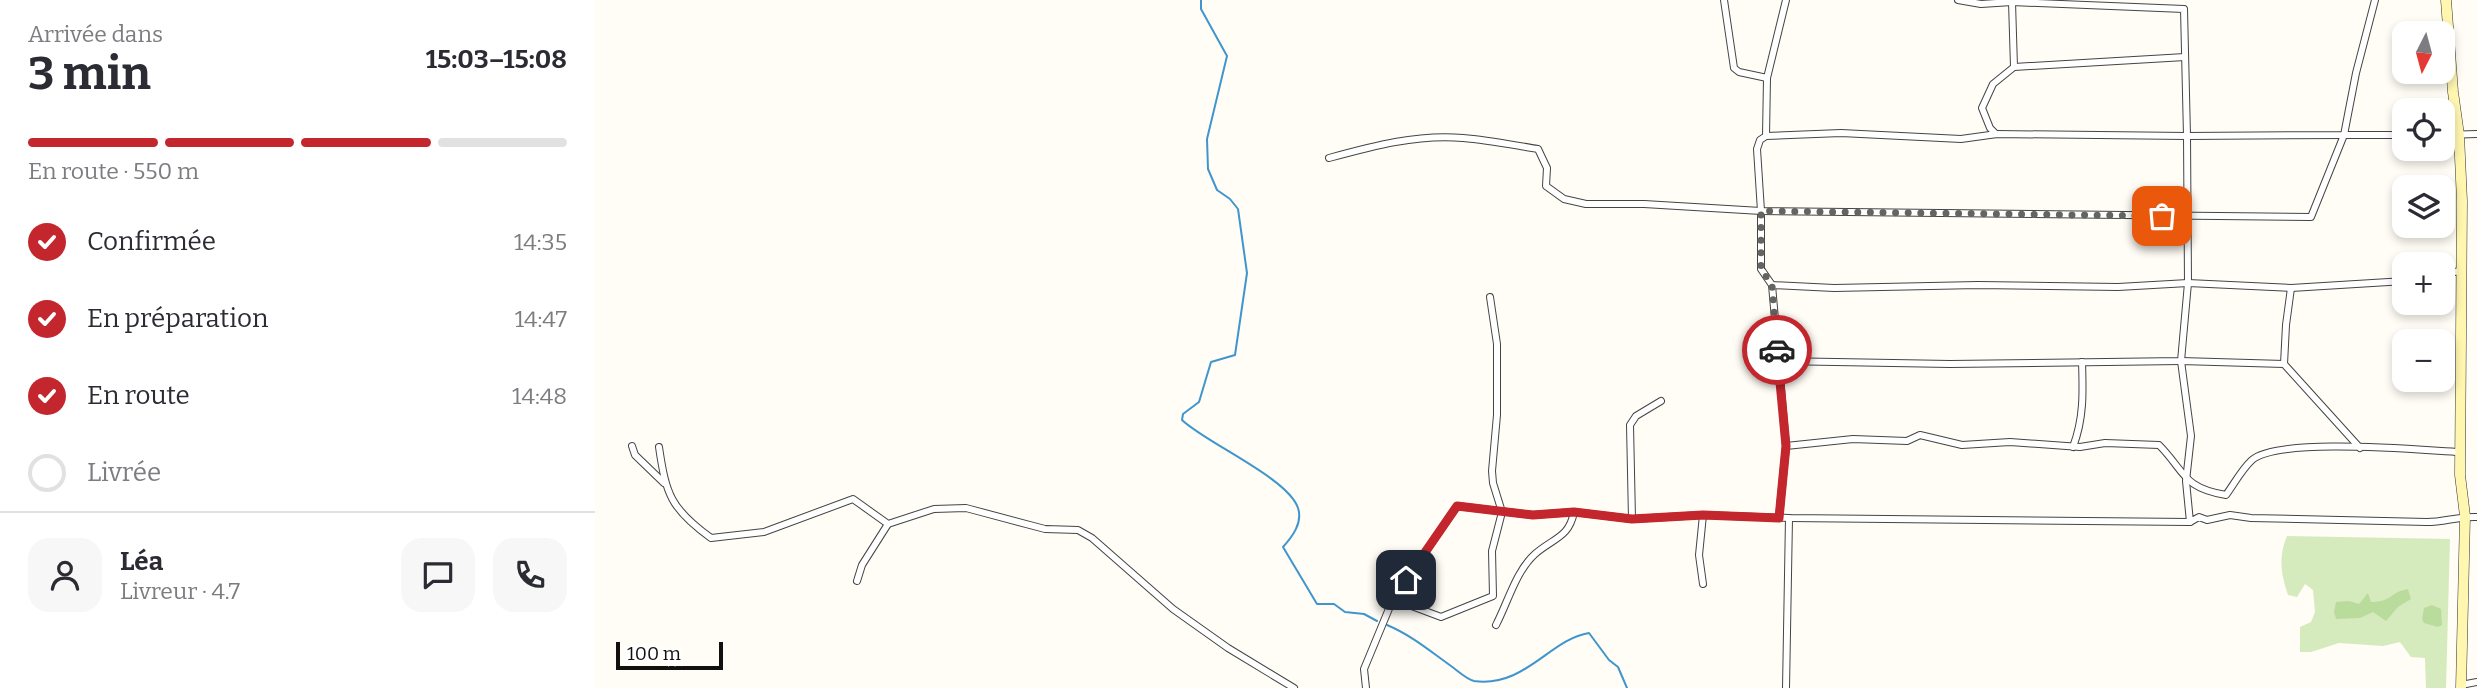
<!DOCTYPE html>
<html lang="fr">
<meta charset="utf-8">
<style>
:root{--surface:#fff;--page:#f7f7f7;--text:#2b2b33;--muted:#7c7c81;--line:#e1e1e2;--accent:#c4262e}
body{margin:0;font-family:Bitter,serif;background:var(--page);color:var(--text);height:100vh;display:flex;flex-direction:column;font-size:26px;white-space:nowrap}
*{box-sizing:border-box;margin:0}
p{font-size:23px;color:var(--muted)}
.icon{flex:none;width:38px;height:38px;fill:none;stroke:currentColor;stroke-width:2;stroke-linecap:round;stroke-linejoin:round}
.map{position:relative;flex:1;overflow:hidden}
.drawer{display:flex;flex-direction:column;background:var(--surface);width:595px}
.drawer>*{flex:none}
.needle{width:46px;rotate:186deg}
.buttons{position:absolute;left:1797px;top:21px;display:grid;gap:14px}
.buttons a{display:grid;place-items:center;width:63px;height:63px;border-radius:14px;background:var(--surface);box-shadow:0 4px 10px #0003;font-size:35px}
.scale{position:absolute;left:21px;bottom:18px;width:107px;box-sizing:border-box;padding-left:7px;border:4px solid #111;border-top:0;font-size:19px;line-height:24px;white-space:nowrap;color:#111;-webkit-text-stroke:5px #fff;paint-order:stroke}
.pin{position:absolute;display:grid;place-items:center;width:60px;height:60px;color:#fff;margin:-30px;border-radius:14px;box-shadow:0 4px 10px #0006}
.courier{position:absolute;display:grid;place-items:center;width:70px;height:70px;margin:-35px;border:5px solid #c4262e;border-radius:50%;background:#fff;color:#222;box-shadow:0 2px 9px #0007}
.head em{font-style:normal;font-weight:700}
.head div{display:flex;flex-direction:column-reverse}
.head{display:flex;align-items:center;justify-content:space-between;height:119px;padding:0 28px}
h1{font-size:46px;font-weight:700;line-height:52px}
.bar{display:grid;grid-template-columns:repeat(4,1fr);gap:10px 7px;align-content:center;height:84px;padding:0 28px}
.bar i{height:9px;border-radius:5px;background:var(--line)}
.bar .current{background:var(--accent)}
.bar p{grid-column:span 4}
.line{display:flex;align-items:center;gap:18px;padding:0 28px;border-top:2px solid var(--line)}
.line div{flex:1}
.round{display:grid;place-items:center;flex:none;width:74px;height:74px;border-radius:21px;background:var(--page)}
ol{padding:0 28px;list-style:none}
li{display:flex;align-items:center;gap:21px;height:77px}
li p{margin-inline-start:auto}
li .icon{padding:7px;border-radius:50%;background:var(--accent);color:#fff;stroke-width:4}
li:last-child{color:var(--muted)}
li i{width:38px;height:38px;border:4px solid var(--line);border-radius:50%}
main{display:flex;flex:1;min-height:0}
.map>svg:first-child{display:block}
.green{fill:#d5ebbd}
.forest{fill:#b9dc9c}
.lines{fill:none;stroke-linecap:round;stroke-linejoin:round}
.stream{stroke:#3f96cf;stroke-width:2}
.street-casing{stroke:#444;stroke-width:8}
.secondary-casing{stroke:#333;stroke-width:11}
.street{stroke:#fff;stroke-width:6}
.secondary{stroke:#fff6b0;stroke-width:10}
.done{stroke:#646461;stroke-width:7;stroke-dasharray:0 12.6}
.route{stroke:#c4262e;stroke-width:9}
</style>
<main>
<section class="drawer">
<div class="head"><div><h1>3 min</h1><p>Arrivée dans</p></div><em>15:03–15:08</em></div>
<div class="bar"><i class="current"></i><i class="current"></i><i class="current"></i><i></i><p>En route · 550 m</p></div>
<ol>
<li><svg class="icon" aria-label="check" viewBox="0 0 24 24"><path d="M5 12l5 5 9-10"/></svg>Confirmée<p>14:35</p></li>
<li><svg class="icon" aria-label="check" viewBox="0 0 24 24"><path d="M5 12l5 5 9-10"/></svg>En préparation<p>14:47</p></li>
<li><svg class="icon" aria-label="check" viewBox="0 0 24 24"><path d="M5 12l5 5 9-10"/></svg>En route<p>14:48</p></li>
<li><i></i>Livrée</li>
</ol>
<div class="line" style="height:126px"><a class="round"><svg class="icon" aria-label="person" viewBox="0 0 24 24"><circle cx="12" cy="8" r="4"/><path d="M4 21q1-7 8-7t8 7"/></svg></a><div><b>Léa</b><p>Livreur · 4.7</p></div><a class="round"><svg class="icon" aria-label="chat" viewBox="0 0 24 24"><path d="M4 5h16v11H9l-5 4z"/></svg></a><a class="round"><svg class="icon" aria-label="phone" viewBox="0 0 24 24"><path d="M5 4h4l2 5-3 2q2 4 5 5l2-3 5 2v4C11 20 4 13 5 4z"/></svg></a></div>
</section>
<div class="map">
<svg width="1882" height="688" viewBox="0 0 1882 688">
<rect width="100%" height="100%" fill="#fffdf5"/>
<!-- green -->
<path class="green" d="M1692 536 1855 539 1851 688H1831L1830 658 1816 657 1805 642 1788 646 1744 643 1716 652H1705V627L1716 622 1720 612 1718 590 1710 584 1702 597 1693 595C1686 574 1683 557 1692 536Z"/>
<!-- forest -->
<g class="forest">
<path d="M1813 589 1816 599 1803 607 1791 621 1778 612 1765 618 1741 619 1739 612 1741 602 1754 601 1764 604 1773 593 1776 602C1797 602 1795 592 1813 589Z"/>
<polygon points="1837,605 1846,609 1847,625 1843,627 1829,623 1827,619 1829,608"/>
</g>
<g class="lines">
<!-- stream -->
<g class="stream">
<path d="M606 0V9L632 56 612 139 613 169 622 190 635 199 643 209 652 273 640 355 616 362 604 402 588 414 587 420C611 443 693 478 703 508 708 523 697 537 688 547L722 604H739L750 612 769 614 782 621"/>
<path d="M792 625C816 635 835 651 856 666 863 671 871 679 879 681 930 688 955 639 994 633L1014 660 1023 667 1032 688"/>
</g>
<!-- street casing -->
<g class="street-casing">
<g id="street">
<polyline points="1129,0 1139,68 1144,72 1172,78 1171,136 1165,140 1162,149 1166,211 1166,269 1177,285 1239,288 1383,285 1523,287 1593,283 1696,288 1810,281"/>
<polyline points="1363,0 1386,4 1417,2"/>
<polyline points="1419,67 1590,57"/>
<polyline points="1172,78 1191,0"/>
<polyline points="1401,134 1395,128 1387,108 1398,84 1419,67 1417,2 1589,9 1592,136 1749,135 1761,73 1780,0"/>
<polyline points="1848,135 1882,134"/>
<polyline points="1171,136 1246,133 1366,139 1402,134 1592,136 1593,283 1586,361 1355,364 1182,361"/>
<path d="M734 158C778 146 822 134 868 138 893 140 918 145 943 149L952 168 951 186 969 199 991 204H1049L1166 211 1716 217 1749 135H1810"/>
<polyline points="1848,274 1865,271"/>
<polyline points="1177,285 1191,446 1184,518"/>
<polyline points="1696,288 1691,325 1689,364 1765,448"/>
<path d="M1689 364 1586 361 1596 436 1591 481 1595 522 1604 517 1612 520 1635 515 1656 518 1832 522C1849 522 1865 516 1882 517"/>
<polyline points="37,446 40,455 69,483"/>
<path d="M1191 446 1258 439 1312 441 1325 435 1367 445 1415 442 1485 447 1510 443 1564 445C1590 471 1587 488 1631 495 1639 484 1647 469 1657 460 1684 437 1824 450 1865 452"/>
<path d="M64 447C71 495 76 509 116 538L169 532 258 499 293 524 339 509 371 508 450 529 483 530 497 538 578 609 633 648 699 688"/>
<path d="M1478 447C1489 418 1488 392 1487 362"/>
<polyline points="1108,515 1104,555 1108,584"/>
<polyline points="1037,519 1035,425 1041,416 1066,401"/>
<polyline points="262,581 267,565 293,524"/>
<polyline points="798,599 846,617 898,596 897,551 907,512 898,483 897,471 902,415 902,344 895,297"/>
<path d="M901 625C913 602 921 571 940 554 958 538 974 538 979 512"/>
<polyline points="1866,685 1882,682"/>
<polyline points="771,688 769,669 798,599 862,506 938,515 979,512 1037,519 1108,515 1194,518 1595,522"/>
<polyline points="1191,688 1194,518"/>
</g>
</g>
<!-- secondary casing -->
<g class="secondary-casing">
<polyline id="secondary" points="1851,0 1858,92 1864,135 1867,201 1865,475 1870,516 1866,688"/>
</g>
<!-- street -->
<use href="#street" class="street"/>
<!-- secondary -->
<use href="#secondary" class="secondary"/>
</g>
<g class="lines">
<!-- done -->
<polyline class="done" points="1182,350 1177,285 1166,269 1166,211 1567,216"/>
<!-- route -->
<polyline class="route" points="811,580 862,506 938,515 979,512 1037,519 1108,515 1184,518 1191,446 1182,350"/>
</g>
</svg>
<div class="buttons">
<a><svg class="needle" viewBox="-14 -14 28 28"><path d="M0-13l5 13h-10z" fill="#e53935"/><path d="M0 13l5-13h-10z" fill="#7c7c81"/></svg></a>
<a><svg class="icon" aria-label="locate" viewBox="0 0 24 24"><circle cx="12" cy="12" r="6"/><path d="M12 2v4M12 18v4M2 12h4M18 12h4"/></svg></a>
<a><svg class="icon" aria-label="layers" viewBox="0 0 24 24"><path d="M12 4l9 5-9 5-9-5zM3 14l9 5 9-5"/></svg></a>
<a>+</a>
<a>−</a>
</div>
<div class="scale">100 m</div>
<div class="pin" style="left:1567px;top:216px;background:#ea580c"><svg class="icon" aria-label="bag" viewBox="0 0 24 24"><path d="M5 8h14l-1 12H6zM9 8a3 3 0 0 1 6 0"/></svg></div>
<div class="pin" style="left:811px;top:580px;background:#1f2937"><svg class="icon" aria-label="home" viewBox="0 0 24 24"><path d="M3 11l9-7 9 7M6 9v11h12V9"/></svg></div>
<div class="courier" style="left:1182px;top:350px"><svg class="icon" aria-label="car" viewBox="0 0 24 24"><path d="M5 17H2v-5l4-1 3-4h7l3 4 3 1v5h-3M9 17h6M6 11h13"/><circle cx="7" cy="17" r="2"/><circle cx="17" cy="17" r="2"/></svg></div>
</div>
</main>
